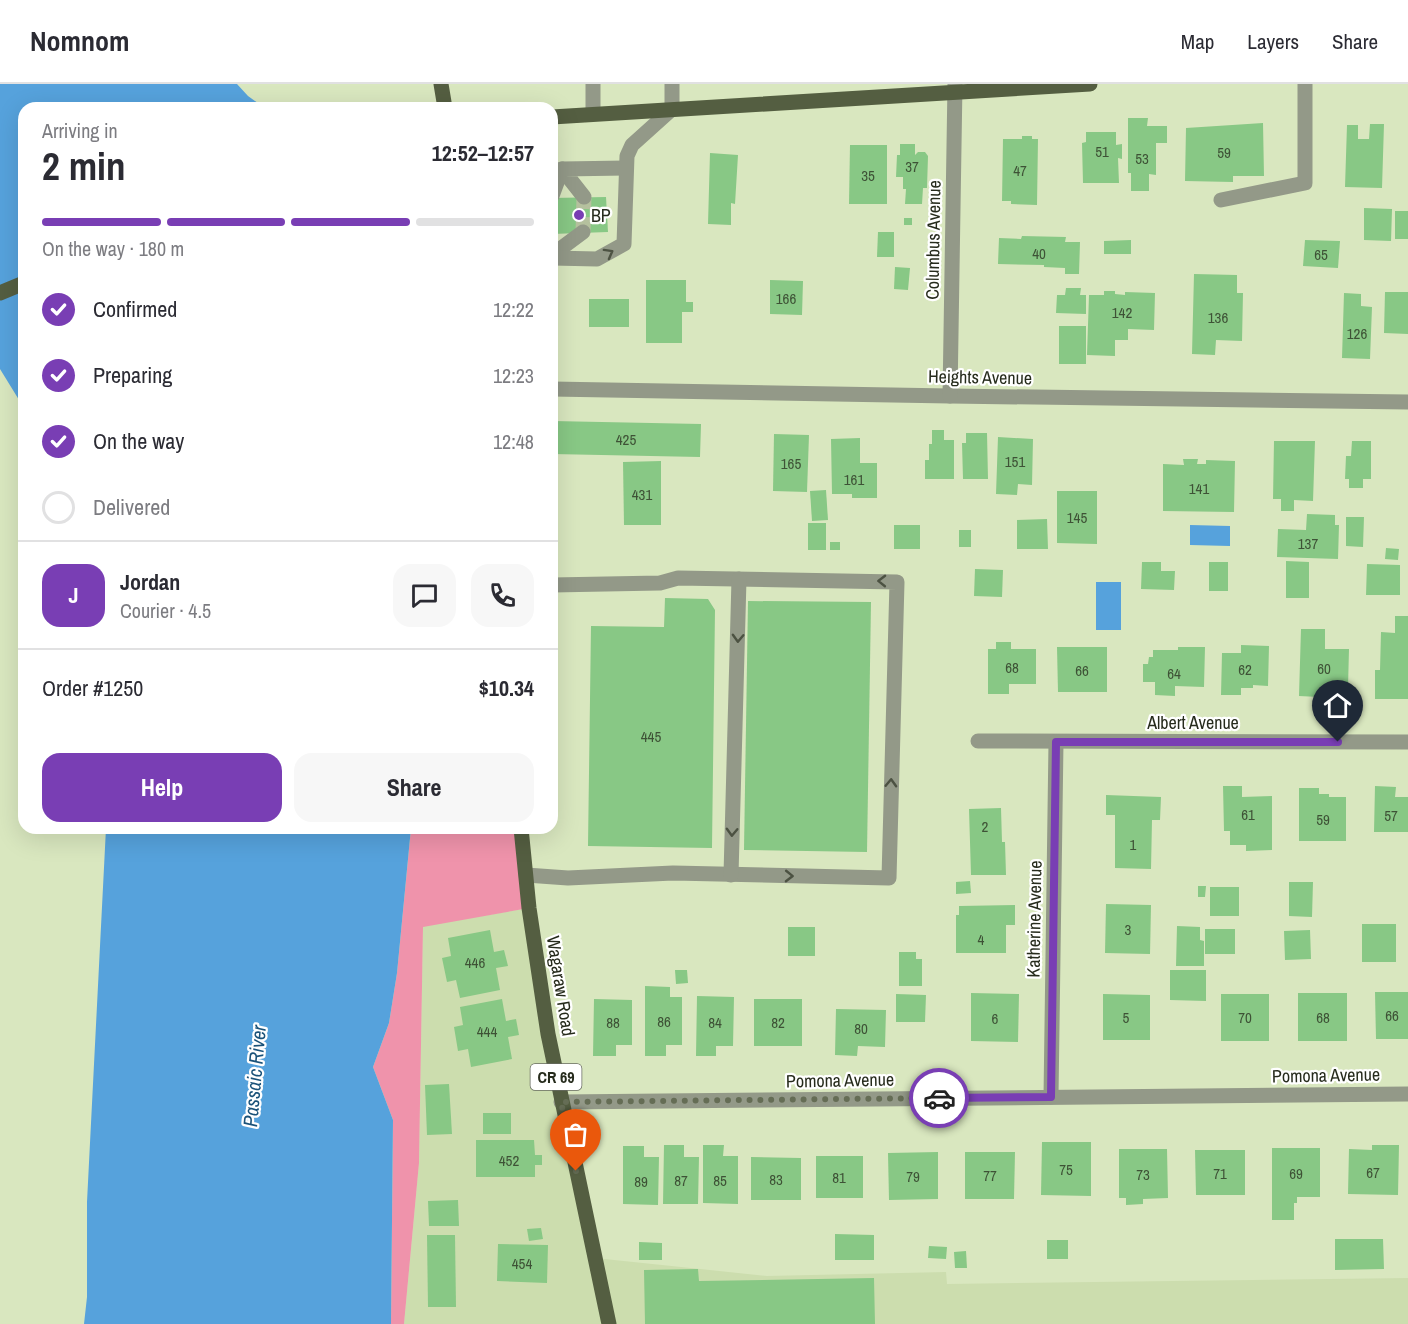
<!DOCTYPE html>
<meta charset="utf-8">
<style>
:root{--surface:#fff;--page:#f7f7f7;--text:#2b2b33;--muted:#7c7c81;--line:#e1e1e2;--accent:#793eb4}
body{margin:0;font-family:"Archivo Narrow",sans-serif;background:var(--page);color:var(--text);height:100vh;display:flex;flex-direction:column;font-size:22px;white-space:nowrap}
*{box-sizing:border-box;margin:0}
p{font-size:20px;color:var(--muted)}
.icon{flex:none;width:33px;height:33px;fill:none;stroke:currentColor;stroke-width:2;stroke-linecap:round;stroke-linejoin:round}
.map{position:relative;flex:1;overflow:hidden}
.drawer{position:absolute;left:18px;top:18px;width:540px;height:732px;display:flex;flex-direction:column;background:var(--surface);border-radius:18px;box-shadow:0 6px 24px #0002}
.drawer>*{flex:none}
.pin{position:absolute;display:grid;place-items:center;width:51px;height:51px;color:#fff;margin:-62px -26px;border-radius:50% 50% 50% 0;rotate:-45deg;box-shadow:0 0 6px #0007}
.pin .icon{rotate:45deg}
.courier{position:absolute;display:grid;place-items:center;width:60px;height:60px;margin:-30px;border:4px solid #793eb4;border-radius:50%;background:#fff;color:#222;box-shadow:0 2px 8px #0007}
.summary em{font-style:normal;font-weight:800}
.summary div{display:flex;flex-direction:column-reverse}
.summary{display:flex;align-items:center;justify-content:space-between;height:102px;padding:0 24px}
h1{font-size:39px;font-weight:800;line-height:45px}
.bar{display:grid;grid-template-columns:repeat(4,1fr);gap:9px 6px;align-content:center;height:72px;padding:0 24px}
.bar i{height:8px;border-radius:4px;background:var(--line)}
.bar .current{background:var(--accent)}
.bar p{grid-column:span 4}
.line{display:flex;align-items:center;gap:15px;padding:0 24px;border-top:2px solid var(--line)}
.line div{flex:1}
.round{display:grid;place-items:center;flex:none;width:63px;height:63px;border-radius:18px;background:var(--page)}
ol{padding:0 24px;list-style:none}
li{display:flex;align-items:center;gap:18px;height:66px}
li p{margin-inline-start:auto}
li .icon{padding:6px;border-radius:50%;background:var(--accent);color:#fff;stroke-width:4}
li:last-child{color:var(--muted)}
li i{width:33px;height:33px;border:3px solid var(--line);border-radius:50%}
.cta{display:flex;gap:12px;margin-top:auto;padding:12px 24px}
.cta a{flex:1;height:69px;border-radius:18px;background:var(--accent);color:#fff;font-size:24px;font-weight:800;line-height:69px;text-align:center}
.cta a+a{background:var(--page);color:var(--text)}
header{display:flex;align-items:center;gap:36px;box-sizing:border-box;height:84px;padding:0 30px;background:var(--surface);border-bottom:2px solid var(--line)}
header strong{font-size:28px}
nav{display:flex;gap:33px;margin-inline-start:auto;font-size:21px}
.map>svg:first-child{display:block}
.built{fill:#ccddae}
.forest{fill:#ef93ab}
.water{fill:#56a2dc}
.building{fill:#88c885}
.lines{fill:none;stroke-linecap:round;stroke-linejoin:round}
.minor-tunnel{stroke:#b5c19e;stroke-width:15;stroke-dasharray:15 8;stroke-linecap:butt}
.minor{stroke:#939988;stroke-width:15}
.major{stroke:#545e41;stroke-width:15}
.oneway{stroke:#4c5242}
.done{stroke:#656d55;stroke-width:6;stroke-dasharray:0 10.8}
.route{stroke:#793eb4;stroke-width:8}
.poi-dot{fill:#793eb4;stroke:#fff;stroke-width:2}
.labels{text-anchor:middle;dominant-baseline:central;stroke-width:4.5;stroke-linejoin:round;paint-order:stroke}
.number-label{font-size:15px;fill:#3e5236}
.shield{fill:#fff;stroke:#676b60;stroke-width:1.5}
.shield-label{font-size:16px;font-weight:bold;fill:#262b1c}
.poi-label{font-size:18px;fill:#262b1c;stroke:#fff;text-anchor:start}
.street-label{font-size:18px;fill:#262b1c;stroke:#fff}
.water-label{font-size:20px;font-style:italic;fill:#1a5279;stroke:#fff}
</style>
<header>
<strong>Nomnom</strong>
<nav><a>Map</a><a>Layers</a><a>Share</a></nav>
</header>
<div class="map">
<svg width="1408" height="1240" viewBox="0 0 1408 1240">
<rect width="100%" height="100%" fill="#d9e7bf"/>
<!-- built -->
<polygon class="built" points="529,824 595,1174 767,1192 946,1188 947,1200 1408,1194 1408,1240 404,1240 419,1079 423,842"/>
<!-- forest -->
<polygon class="forest" points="411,744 521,744 529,824 423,843 419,1079 404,1240 391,1240 393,1036 373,983 389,939 397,889"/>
<!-- water -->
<g class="water">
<polygon points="0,0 237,0 248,12 265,24 24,24 24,324 0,285"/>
<polygon points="1190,441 1230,442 1230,462 1190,461"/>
<rect x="1096" y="498" width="25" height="48"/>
<polygon points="106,744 411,744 397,889 389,939 373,983 393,1036 391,1240 84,1240 87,1213 87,1118"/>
</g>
<!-- building -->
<g class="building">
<polygon points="1128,34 1148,34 1147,42 1167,42 1167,59 1156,59 1156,91 1149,90 1149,107 1131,107 1131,89 1128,89"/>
<polygon points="1263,39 1264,92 1233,92 1233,98 1185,97 1186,44"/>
<polygon points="1370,40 1384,40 1382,104 1345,103 1347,41 1358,41 1358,55 1369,55"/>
<polygon points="1086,48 1116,48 1116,61 1122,60 1122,75 1118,74 1119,99 1083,99 1082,59 1086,58"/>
<polygon points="1022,52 1032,52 1032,55 1038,55 1037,121 1011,120 1011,117 1002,117 1003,55 1022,55"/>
<polygon points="900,60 915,60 915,71 918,68 925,68 928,72 927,104 923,104 922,120 905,120 906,105 903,105 903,93 896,93 897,71 900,71"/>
<polygon points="850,61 887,61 887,120 849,120"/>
<polygon points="710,69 738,71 735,120 731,119 731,141 708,140"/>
<polygon points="606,113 608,148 552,150 552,114"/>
<polygon points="1364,124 1392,125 1391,157 1364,156"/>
<rect x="1395" y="127" width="13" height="28"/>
<rect x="904" y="134" width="8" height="7"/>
<polygon points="878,148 894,148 894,173 877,173"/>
<polygon points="1022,152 1066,153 1065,158 1080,158 1079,190 1065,190 1065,184 1044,183 1044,181 998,180 999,154 1021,155"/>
<polygon points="1131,156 1131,170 1104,170 1104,157"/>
<polygon points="1305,156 1340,157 1338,184 1303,182"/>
<polygon points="895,183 910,184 908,206 894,205"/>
<polygon points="1194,190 1237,191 1237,209 1243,209 1242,257 1216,256 1215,271 1192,270"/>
<polygon points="646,196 686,196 686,218 693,218 693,228 682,228 682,259 646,259"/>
<polygon points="770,196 803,197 802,231 770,230"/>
<polygon points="1066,204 1081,204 1080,211 1086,211 1086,230 1056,229 1057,211 1065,211"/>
<polygon points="1104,207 1115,207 1115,210 1125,211 1125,208 1155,209 1154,246 1128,245 1128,256 1115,256 1115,272 1087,271 1089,211 1104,211"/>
<polygon points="1385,208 1408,208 1408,250 1384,249"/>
<polygon points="1344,209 1361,210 1361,222 1372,223 1370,275 1342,274"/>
<rect x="589" y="215" width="40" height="28"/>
<rect x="1059" y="242" width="27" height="38"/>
<polygon points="552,337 701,340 700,373 552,370"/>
<polygon points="932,346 944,346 944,356 954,356 954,395 925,395 925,376 929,376 929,360 932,360"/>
<polygon points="966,349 987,349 988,395 963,395 962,359 966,359"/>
<polygon points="774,350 809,351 807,408 773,407"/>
<polygon points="998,353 1033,355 1032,401 1018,400 1017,411 996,410"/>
<polygon points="860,354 860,379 877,379 877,414 852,414 852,410 832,410 831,355"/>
<polygon points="1274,357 1315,357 1313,417 1294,416 1294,427 1281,427 1281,415 1273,415"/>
<polygon points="1352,357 1371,357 1371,395 1363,395 1363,404 1349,404 1349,395 1345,395 1346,372 1351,372"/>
<polygon points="1183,375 1198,375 1197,380 1206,380 1206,376 1235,377 1234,428 1163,427 1163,380 1184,381"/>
<polygon points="661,377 661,441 624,441 623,378"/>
<polygon points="826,406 828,436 812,437 810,407"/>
<polygon points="1057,407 1097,407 1097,460 1057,459"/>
<polygon points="1307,430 1335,431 1335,441 1339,441 1338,475 1277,473 1278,445 1306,446"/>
<polygon points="1346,433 1364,433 1363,463 1346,462"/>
<polygon points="1047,435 1048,465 1017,465 1017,436"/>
<rect x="808" y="439" width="18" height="27"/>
<rect x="894" y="441" width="26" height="24"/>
<rect x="959" y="446" width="12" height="17"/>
<rect x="830" y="458" width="10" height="8"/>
<polygon points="1386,464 1399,465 1398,476 1385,475"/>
<polygon points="1286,477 1309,478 1309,514 1286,514"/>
<polygon points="1142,478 1161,478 1161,487 1175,487 1174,506 1141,505"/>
<rect x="1209" y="478" width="19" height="29"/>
<polygon points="1367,480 1400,481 1400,511 1366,511"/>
<polygon points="975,485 1003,486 1002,513 974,512"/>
<polygon points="665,514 708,515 715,526 712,764 588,762 591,542 664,543"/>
<polygon points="748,517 871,518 867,768 744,766"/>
<polygon points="1395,532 1408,532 1408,615 1375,615 1375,586 1380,586 1381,548 1395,549"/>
<polygon points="1301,545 1325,545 1325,565 1349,565 1348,603 1319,604 1319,613 1299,612"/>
<polygon points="996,558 1011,558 1011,565 1036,565 1036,600 1009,600 1009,610 988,610 988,565 996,565"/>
<polygon points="1241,561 1269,562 1268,602 1253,601 1253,604 1241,604 1241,611 1221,611 1222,569 1241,569"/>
<polygon points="1057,563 1107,563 1107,608 1058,608"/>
<polygon points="1178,563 1205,563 1204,603 1175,602 1175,612 1155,611 1155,598 1143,598 1143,580 1148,580 1149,573 1153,573 1153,566 1178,566"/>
<polygon points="1223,702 1242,702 1242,713 1272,712 1272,766 1246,767 1246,761 1230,761 1230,747 1224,747"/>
<polygon points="1375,702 1396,703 1395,713 1408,713 1408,748 1374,748"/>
<polygon points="1299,704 1319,704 1319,710 1329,710 1329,713 1346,713 1346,757 1299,757"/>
<polygon points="1106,711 1161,713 1160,736 1152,736 1151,785 1115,784 1115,731 1106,731"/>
<polygon points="1001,724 1002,758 1005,758 1006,791 971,791 969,725"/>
<polygon points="970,797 971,809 956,810 956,798"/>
<polygon points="1289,798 1313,798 1312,833 1289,832"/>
<polygon points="1198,802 1206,802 1205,813 1198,813"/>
<rect x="1210" y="803" width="29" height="29"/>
<polygon points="1106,820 1151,821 1150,870 1105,869"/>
<polygon points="1015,821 1015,841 1006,841 1006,869 956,869 956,831 959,831 959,822"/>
<rect x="1362" y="840" width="34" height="38"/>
<polygon points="1177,842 1200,843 1200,856 1204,857 1204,882 1176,882"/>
<rect x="788" y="843" width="27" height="29"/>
<rect x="1205" y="845" width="30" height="25"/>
<polygon points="490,846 494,868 504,866 508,882 496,884 500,906 460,914 456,896 447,898 442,874 451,872 448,854"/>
<polygon points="1310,846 1311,875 1285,876 1284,847"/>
<polygon points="899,868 916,868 916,875 922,875 922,902 899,902"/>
<polygon points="675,886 687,886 688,899 676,900"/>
<polygon points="1170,886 1206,886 1206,917 1170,916"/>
<polygon points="645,902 670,903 670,913 682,913 682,961 666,961 666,972 645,972"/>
<polygon points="1375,908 1408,908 1408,955 1376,955"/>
<polygon points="971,909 1019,910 1018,958 971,957"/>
<rect x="1298" y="909" width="49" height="48"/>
<polygon points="896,910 926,911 925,938 896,938"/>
<polygon points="1103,910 1150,911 1150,956 1103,956"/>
<rect x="1221" y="910" width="48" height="47"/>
<polygon points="697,912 734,913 733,962 716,962 716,972 696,972"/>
<polygon points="502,915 506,937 516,935 519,951 508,953 512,975 471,983 468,965 458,967 454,943 463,941 460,923"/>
<polygon points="594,915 632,916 632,961 616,961 616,972 593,972"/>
<rect x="754" y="915" width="48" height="47"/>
<polygon points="836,925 886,926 885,963 858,962 857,972 835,971"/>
<polygon points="449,1000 452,1050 427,1051 425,1001"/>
<rect x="483" y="1029" width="28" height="21"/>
<polygon points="476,1056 534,1056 535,1071 542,1071 542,1081 535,1081 535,1093 476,1093"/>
<polygon points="1042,1058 1091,1058 1091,1112 1041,1111"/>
<polygon points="664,1061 684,1061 684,1073 699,1073 698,1120 663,1120"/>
<polygon points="703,1061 724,1061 723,1072 738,1072 738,1120 703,1119"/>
<polygon points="1372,1061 1399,1061 1398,1111 1348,1110 1349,1065 1372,1066"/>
<polygon points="623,1062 644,1062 644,1073 659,1073 658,1121 623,1120"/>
<polygon points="1272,1064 1320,1064 1320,1113 1297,1113 1297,1119 1294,1119 1294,1136 1272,1136"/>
<polygon points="1119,1065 1167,1065 1168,1114 1143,1115 1143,1120 1126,1121 1126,1114 1119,1114"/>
<polygon points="1195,1066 1245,1066 1245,1111 1196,1111"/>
<polygon points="938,1068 938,1115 889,1116 888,1069"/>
<polygon points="965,1068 1015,1068 1014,1115 965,1115"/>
<rect x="816" y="1072" width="47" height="42"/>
<polygon points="751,1073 801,1074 801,1116 751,1116"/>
<polygon points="458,1116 459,1142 429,1142 428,1117"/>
<polygon points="541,1144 543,1155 529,1157 527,1145"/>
<polygon points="835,1150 874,1151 874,1176 835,1176"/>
<polygon points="427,1151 455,1151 456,1223 428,1223"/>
<polygon points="1335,1155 1383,1155 1384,1185 1335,1186"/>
<rect x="1047" y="1156" width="21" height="19"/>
<polygon points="639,1158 662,1159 662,1176 639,1176"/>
<polygon points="498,1160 548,1161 547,1199 497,1197"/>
<polygon points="929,1162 947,1163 946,1175 928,1174"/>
<polygon points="966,1167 967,1184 955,1184 954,1168"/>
<polygon points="698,1185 699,1197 874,1194 875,1240 645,1240 644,1186"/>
</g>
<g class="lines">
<!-- minor-tunnel -->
<polyline class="minor-tunnel" points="583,148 584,113"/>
<!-- minor -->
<g class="minor">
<polyline points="593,0 593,30"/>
<polyline points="552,92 562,85 552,112"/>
<polyline points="584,113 562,85 626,84"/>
<polyline points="1221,116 1305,99 1305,0"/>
<polyline points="552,171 583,148"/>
<polyline points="552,174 597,175 624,160 627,72 632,61 672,25 672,0"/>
<polyline points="552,305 950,312 1408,318"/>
<polyline points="950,312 955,0"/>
<polyline points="978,657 1408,658"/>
<polyline points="526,791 568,794 673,789 889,794 897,498 678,494 660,499 552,501"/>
<polyline points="731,791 739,495"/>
<polyline points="1051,1013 1056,658"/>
<polyline points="561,1018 1408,1010"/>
</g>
<!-- major -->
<g class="major">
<polyline points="441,0 445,24"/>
<polyline points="552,33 1090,0"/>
<polyline points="0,209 24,199"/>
<polyline points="521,744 529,824 548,950 609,1240"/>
</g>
</g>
<!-- one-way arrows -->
<defs><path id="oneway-chevron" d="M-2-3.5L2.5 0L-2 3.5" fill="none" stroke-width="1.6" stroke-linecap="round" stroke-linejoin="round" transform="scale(1.5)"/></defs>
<g class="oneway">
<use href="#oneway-chevron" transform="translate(609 169) rotate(-29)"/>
<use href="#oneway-chevron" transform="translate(882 497) rotate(-179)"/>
<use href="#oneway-chevron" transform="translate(738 554) rotate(92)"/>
<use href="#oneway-chevron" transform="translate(891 699) rotate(-88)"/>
<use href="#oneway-chevron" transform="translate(732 748) rotate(92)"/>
<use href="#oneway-chevron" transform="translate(789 792) rotate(1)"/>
</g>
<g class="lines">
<!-- done -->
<polyline class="done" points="576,1087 561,1018 939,1014"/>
<!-- route -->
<polyline class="route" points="939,1014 1051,1013 1056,658 1338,658"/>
</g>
<!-- markers -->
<circle class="poi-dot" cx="579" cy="131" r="6"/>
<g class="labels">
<!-- number labels -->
<g class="number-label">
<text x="1102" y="67">51</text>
<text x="1224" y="68">59</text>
<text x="1142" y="74">53</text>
<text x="912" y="82">37</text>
<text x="1020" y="86">47</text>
<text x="868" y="91">35</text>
<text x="1039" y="169">40</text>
<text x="1321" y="170">65</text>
<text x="786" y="214">166</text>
<text x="1122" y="228">142</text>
<text x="1218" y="233">136</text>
<text x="1357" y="249">126</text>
<text x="626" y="355">425</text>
<text x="1015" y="377">151</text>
<text x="791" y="379">165</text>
<text x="854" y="395">161</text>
<text x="1199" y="404">141</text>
<text x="642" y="410">431</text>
<text x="1077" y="433">145</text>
<text x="1308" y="459">137</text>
<text x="1012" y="583">68</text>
<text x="1324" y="584">60</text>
<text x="1245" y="585">62</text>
<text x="1082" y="586">66</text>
<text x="1174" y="589">64</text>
<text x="651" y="652">445</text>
<text x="1248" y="730">61</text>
<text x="1391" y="731">57</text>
<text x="1323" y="735">59</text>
<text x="985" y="742">2</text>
<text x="1133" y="760">1</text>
<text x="1128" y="845">3</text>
<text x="981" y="855">4</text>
<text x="475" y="878">446</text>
<text x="1392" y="931">66</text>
<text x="1126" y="933">5</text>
<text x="1245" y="933">70</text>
<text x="1323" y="933">68</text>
<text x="995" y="934">6</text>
<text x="664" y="937">86</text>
<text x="613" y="938">88</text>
<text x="715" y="938">84</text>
<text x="778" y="938">82</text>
<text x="861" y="944">80</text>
<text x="487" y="947">444</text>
<text x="509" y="1076">452</text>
<text x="1066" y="1085">75</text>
<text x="1373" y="1088">67</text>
<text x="1220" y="1089">71</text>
<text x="1296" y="1089">69</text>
<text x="1143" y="1090">73</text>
<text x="990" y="1091">77</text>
<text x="913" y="1092">79</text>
<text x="839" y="1093">81</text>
<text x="776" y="1095">83</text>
<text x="681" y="1096">87</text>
<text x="720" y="1096">85</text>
<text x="641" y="1097">89</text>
<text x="522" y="1179">454</text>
</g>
<!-- shield labels -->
<rect class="shield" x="530.5" y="980" width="51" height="26" rx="4.5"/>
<g class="shield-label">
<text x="556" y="993">CR 69</text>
</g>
<!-- poi labels -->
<g class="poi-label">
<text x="591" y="131">BP</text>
</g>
<!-- street labels -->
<g class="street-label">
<text transform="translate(933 156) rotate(-89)">Columbus Avenue</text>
<text transform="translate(980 293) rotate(1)">Heights Avenue</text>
<text x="1193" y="638">Albert Avenue</text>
<text transform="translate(1034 835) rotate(-89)">Katherine Avenue</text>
<text transform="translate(561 902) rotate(81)">Wagaraw Road</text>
<text transform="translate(1326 991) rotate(-1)">Pomona Avenue</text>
<text transform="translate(840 996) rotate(-1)">Pomona Avenue</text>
</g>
<!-- water labels -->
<g class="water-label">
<text transform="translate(254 992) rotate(-85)">Passaic River</text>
</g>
</g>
</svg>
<div class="pin" style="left:576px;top:1087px;background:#ea580c"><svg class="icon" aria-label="bag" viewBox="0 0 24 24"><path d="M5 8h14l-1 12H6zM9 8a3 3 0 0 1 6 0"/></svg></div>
<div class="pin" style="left:1338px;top:658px;background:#1f2937"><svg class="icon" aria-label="home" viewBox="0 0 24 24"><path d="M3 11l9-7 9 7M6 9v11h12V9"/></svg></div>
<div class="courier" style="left:939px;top:1014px"><svg class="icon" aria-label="car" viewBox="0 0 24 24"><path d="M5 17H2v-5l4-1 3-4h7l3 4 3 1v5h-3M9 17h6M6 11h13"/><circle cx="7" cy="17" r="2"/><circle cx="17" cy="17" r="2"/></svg></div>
<section class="drawer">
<div class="summary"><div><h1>2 min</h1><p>Arriving in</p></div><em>12:52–12:57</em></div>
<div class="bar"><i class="current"></i><i class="current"></i><i class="current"></i><i></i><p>On the way · 180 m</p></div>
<ol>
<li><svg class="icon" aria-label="check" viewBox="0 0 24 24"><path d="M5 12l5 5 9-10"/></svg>Confirmed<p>12:22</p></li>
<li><svg class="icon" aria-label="check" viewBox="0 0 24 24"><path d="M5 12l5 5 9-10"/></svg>Preparing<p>12:23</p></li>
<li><svg class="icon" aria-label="check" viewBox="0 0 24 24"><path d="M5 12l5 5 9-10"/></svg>On the way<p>12:48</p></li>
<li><i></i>Delivered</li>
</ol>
<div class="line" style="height:108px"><b class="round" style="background:var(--accent);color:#fff">J</b><div><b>Jordan</b><p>Courier · 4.5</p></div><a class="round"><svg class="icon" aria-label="chat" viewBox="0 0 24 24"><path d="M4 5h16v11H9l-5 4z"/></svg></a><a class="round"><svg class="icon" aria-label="phone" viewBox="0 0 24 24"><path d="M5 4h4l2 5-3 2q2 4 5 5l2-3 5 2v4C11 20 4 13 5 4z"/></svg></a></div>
<div class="line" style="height:78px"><div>Order #1250</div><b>$10.34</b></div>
<div class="cta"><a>Help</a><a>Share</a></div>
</section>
</div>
